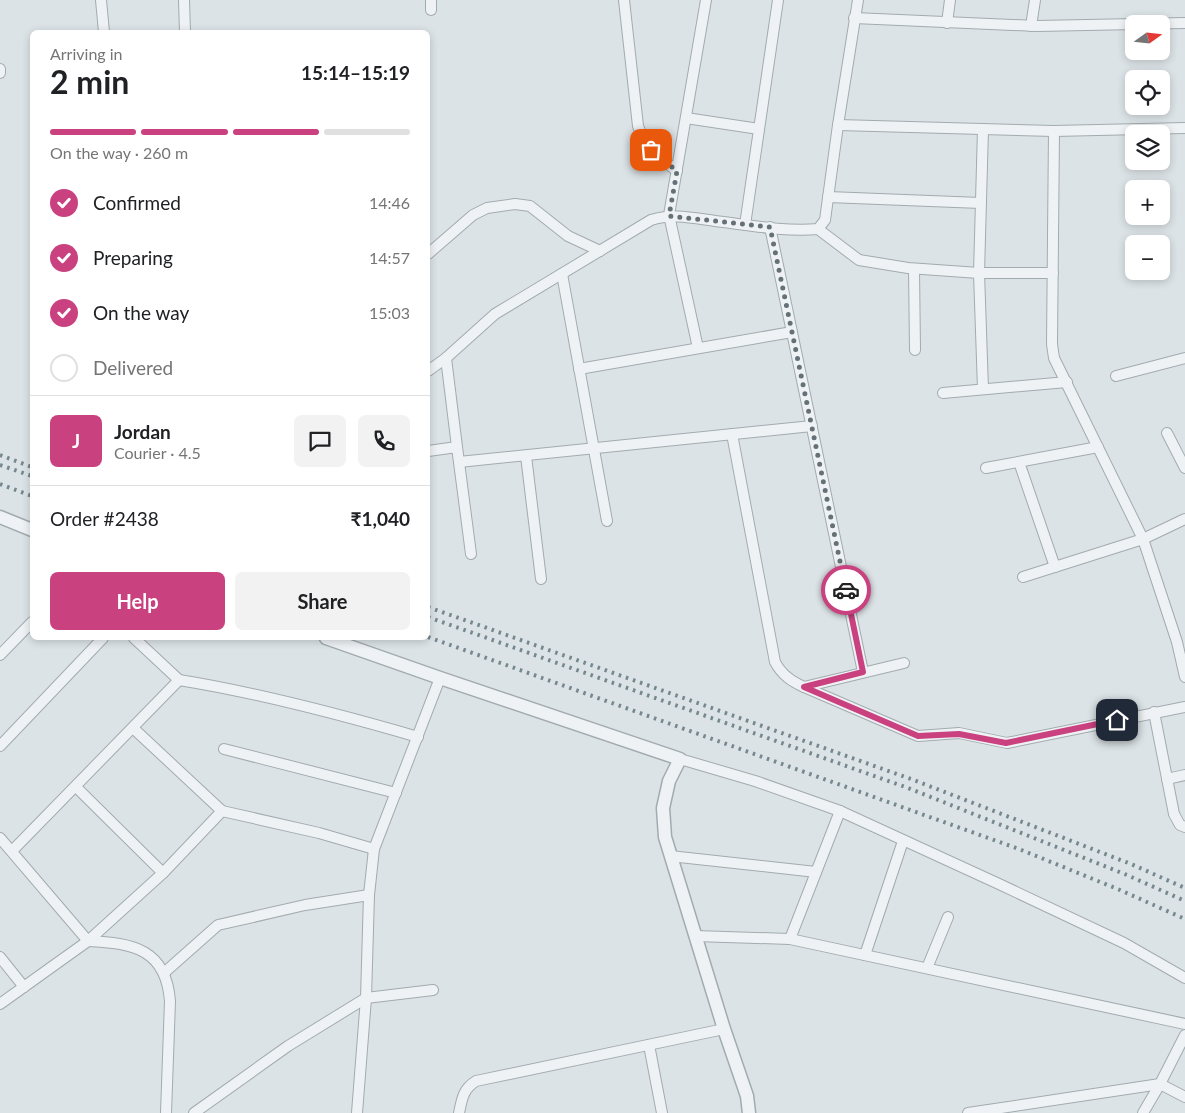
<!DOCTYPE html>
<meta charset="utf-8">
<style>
:root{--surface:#fff;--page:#f2f2f2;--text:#202124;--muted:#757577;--line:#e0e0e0;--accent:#ca4180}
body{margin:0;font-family:Lato,sans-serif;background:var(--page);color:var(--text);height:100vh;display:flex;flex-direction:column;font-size:19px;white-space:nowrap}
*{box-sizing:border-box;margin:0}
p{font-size:16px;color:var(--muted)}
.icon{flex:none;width:28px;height:28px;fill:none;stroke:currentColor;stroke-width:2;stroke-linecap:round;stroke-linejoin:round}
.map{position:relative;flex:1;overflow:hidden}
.details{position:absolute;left:30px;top:30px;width:400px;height:610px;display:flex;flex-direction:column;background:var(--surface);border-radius:8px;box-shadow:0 2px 8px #0003}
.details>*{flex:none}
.needle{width:32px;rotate:75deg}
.buttons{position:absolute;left:1125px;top:15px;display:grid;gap:10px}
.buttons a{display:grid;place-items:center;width:45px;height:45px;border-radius:8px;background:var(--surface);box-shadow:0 2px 8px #0003;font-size:25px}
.pin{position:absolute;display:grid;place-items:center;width:42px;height:42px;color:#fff;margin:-21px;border-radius:10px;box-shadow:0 2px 8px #0006}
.courier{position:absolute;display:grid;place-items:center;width:50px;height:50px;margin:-25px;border:4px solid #ca4180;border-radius:50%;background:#fff;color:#222;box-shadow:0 1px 6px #0007}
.summary em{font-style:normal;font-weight:700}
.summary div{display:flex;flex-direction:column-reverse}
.summary{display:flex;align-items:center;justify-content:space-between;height:85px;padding:0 20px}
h1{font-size:32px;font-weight:700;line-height:38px}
.bar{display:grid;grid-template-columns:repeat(4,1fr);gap:8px 5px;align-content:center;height:60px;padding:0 20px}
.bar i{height:6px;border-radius:4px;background:var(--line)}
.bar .selected{background:var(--accent)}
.bar p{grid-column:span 4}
.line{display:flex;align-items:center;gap:12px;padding:0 20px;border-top:1px solid var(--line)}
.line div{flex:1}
.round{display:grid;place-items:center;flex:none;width:52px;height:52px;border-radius:8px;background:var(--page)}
ol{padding:0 20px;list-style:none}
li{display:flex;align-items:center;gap:15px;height:55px}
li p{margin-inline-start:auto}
li .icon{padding:5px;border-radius:50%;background:var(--accent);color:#fff;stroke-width:4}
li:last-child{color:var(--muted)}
li i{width:28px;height:28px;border:2px solid var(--line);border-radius:50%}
.button{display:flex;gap:10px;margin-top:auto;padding:10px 20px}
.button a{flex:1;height:58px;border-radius:8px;background:var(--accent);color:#fff;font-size:20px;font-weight:700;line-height:58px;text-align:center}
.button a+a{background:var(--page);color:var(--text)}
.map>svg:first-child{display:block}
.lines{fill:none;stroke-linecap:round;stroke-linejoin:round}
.minor-casing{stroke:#a2abaf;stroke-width:12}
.tertiary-casing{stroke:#a2abaf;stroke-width:15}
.minor{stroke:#eef2f4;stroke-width:10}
.tertiary{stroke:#eef2f4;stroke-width:12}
.rail{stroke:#75878f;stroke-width:4;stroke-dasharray:2.5 5;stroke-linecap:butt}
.done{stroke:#667177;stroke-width:5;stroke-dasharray:0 9}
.route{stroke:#ca4180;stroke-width:6}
</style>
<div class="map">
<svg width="1185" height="1113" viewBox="0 0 1185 1113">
<rect width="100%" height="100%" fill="#dce3e6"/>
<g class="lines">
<!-- minor casing -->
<g class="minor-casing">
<g id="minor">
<polyline points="101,0 104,32"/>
<polyline points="184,0 185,32"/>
<polyline points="431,0 431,10"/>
<path d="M624 0 638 126C646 149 658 156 677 171"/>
<polyline points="854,18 1037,26 1185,23"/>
<polyline points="947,23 950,0"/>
<polyline points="1031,26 1035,0"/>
<polyline points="0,69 0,73"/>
<polyline points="686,118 759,129"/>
<polyline points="838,125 1054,131 1185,128"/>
<polyline points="983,129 979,273 1053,273"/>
<polyline points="1054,131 1052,344 1054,358 1143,539 1177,642 1185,677"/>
<polyline points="828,197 981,203"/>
<polyline points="745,225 778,0"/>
<polyline points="770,227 863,672"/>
<polyline points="818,229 859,260 908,268 979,273 983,389"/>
<polyline points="428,254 473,215 487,208 515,204 530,206 568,236 600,251"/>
<polyline points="914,269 915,350"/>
<polyline points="562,274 607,521"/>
<polyline points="698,348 669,215 706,0"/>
<polyline points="446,358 457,447"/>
<polyline points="579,369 792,332"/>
<path d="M428 371 446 358 495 314 651 220C672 213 693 218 715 221 748 225 785 232 818 229L825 220 838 125 858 0"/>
<polyline points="1116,376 1185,358"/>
<polyline points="943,393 1067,382"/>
<polyline points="1167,433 1185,468"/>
<path d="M732 434 775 662C782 675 791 681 804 687L904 663"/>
<polyline points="428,451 457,447 471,554"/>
<polyline points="526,456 541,579"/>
<polyline points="459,462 812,426"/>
<polyline points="1019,462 1055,567"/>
<polyline points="986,468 1098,447"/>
<polyline points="1023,577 1143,539 1185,519"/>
<polyline points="134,638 179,680"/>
<polyline points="0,655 32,622"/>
<polyline points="804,687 918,736 959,733 1007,743 1185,707"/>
<polyline points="1154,712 1174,814 1180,825 1185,827"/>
<polyline points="133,728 222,811"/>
<polyline points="0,746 103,638"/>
<polyline points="224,749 396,793"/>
<polyline points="680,759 755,781 840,811 999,884 1124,943 1185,978"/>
<polyline points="1167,779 1185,775"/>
<polyline points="76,787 163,873"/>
<path d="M0 838 88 941C133 943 166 949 170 1001L166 1113"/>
<path d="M12 851 179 680C260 693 339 714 418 737"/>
<polyline points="670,856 816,872"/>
<polyline points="695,936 790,939 840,811"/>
<polyline points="790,939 1185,1024"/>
<polyline points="865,955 903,841"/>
<polyline points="0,957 24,987"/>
<polyline points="927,968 948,917"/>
<polyline points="165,972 218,925 305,905 369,895"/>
<polyline points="0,1004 88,941 163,873 222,811 319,833 374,849"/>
<polyline points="649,1045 662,1113"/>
<polyline points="194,1113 288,1046 366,998 433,990"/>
<polyline points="357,1113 366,998 369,895 374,849 440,678"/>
<path d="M459 1113C462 1099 463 1089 476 1081L724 1029"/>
<polyline points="968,1113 1160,1084 1185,1097"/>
<polyline points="1143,1113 1160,1084 1185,1035"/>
</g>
</g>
<!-- tertiary casing -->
<g class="tertiary-casing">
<g id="tertiary">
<polyline points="0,517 32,530"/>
<polyline points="326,638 440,678 680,759 669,781 663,808 665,837 724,1029 747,1096 749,1113"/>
</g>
</g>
<!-- minor -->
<use href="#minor" class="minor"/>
<!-- tertiary -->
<use href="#tertiary" class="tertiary"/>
<!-- rail -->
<g class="rail">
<polyline points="0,455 32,467"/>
<polyline points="0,465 32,476"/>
<polyline points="0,484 32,496"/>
<polyline points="428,607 911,779 1131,864 1185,888"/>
<polyline points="428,617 908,788 1127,875 1185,901"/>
<polyline points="428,637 1019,849 1120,890 1185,919"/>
</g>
</g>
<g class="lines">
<!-- done -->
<polyline class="done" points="651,150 677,171 669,216 770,227 846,590"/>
<!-- route -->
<polyline class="route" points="846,590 863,672 804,687 918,736 959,734 1006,743 1117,720"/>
</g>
</svg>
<div class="buttons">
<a><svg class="needle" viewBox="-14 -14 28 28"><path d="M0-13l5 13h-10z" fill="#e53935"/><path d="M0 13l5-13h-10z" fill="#757577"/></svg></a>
<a><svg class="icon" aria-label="locate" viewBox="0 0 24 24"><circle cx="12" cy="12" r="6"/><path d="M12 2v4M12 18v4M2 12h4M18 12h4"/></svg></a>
<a><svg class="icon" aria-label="layers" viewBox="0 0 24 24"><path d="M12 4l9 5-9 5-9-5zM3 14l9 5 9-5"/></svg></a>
<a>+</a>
<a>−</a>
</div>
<div class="pin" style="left:651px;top:150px;background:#ea580c"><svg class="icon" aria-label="bag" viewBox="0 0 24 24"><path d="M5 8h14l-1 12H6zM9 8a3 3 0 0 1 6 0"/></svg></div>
<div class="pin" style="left:1117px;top:720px;background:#1f2937"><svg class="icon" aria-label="home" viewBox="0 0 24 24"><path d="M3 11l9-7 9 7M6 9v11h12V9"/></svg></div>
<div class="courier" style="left:846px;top:590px"><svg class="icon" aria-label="car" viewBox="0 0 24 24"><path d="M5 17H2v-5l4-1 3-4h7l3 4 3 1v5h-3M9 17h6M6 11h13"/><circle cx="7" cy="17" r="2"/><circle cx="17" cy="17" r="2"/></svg></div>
<section class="details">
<div class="summary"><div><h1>2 min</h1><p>Arriving in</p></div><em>15:14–15:19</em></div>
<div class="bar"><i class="selected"></i><i class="selected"></i><i class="selected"></i><i></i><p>On the way · 260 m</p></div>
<ol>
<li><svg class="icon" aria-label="check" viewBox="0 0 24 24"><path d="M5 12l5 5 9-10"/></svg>Confirmed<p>14:46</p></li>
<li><svg class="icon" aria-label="check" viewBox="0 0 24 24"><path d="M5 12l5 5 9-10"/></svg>Preparing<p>14:57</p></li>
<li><svg class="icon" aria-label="check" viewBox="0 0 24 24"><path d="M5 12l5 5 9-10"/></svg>On the way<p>15:03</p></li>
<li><i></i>Delivered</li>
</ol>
<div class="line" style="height:90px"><b class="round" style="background:var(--accent);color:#fff">J</b><div><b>Jordan</b><p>Courier · 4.5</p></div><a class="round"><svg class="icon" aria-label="chat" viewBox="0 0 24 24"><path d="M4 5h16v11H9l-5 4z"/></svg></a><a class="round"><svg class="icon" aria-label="phone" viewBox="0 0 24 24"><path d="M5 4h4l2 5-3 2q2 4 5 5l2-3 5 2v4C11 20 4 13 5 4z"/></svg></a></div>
<div class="line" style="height:65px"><div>Order #2438</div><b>₹1,040</b></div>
<div class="button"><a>Help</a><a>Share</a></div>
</section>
</div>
